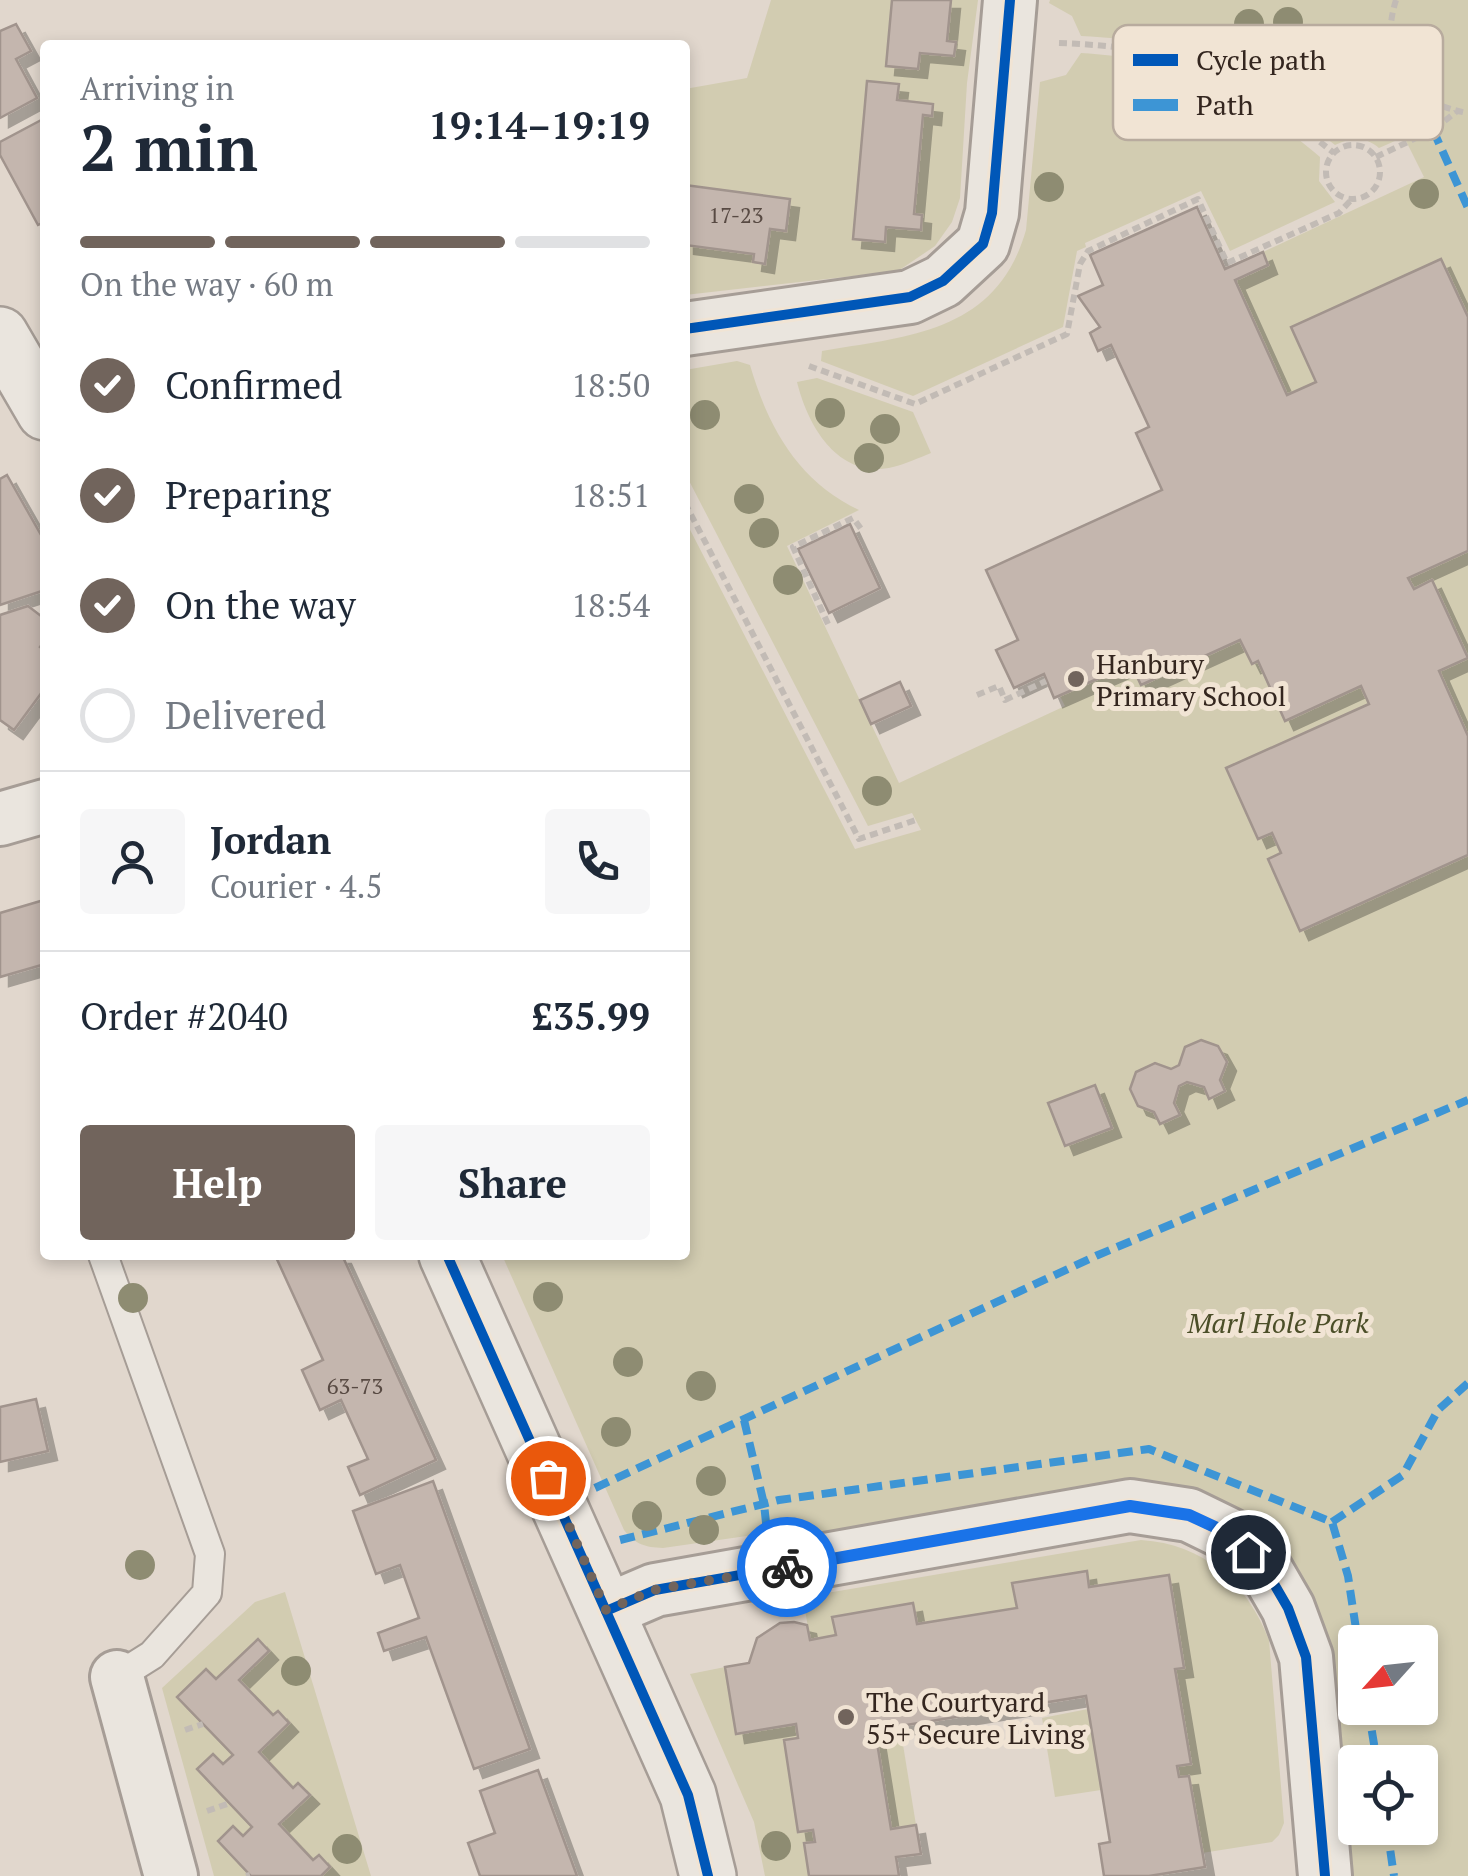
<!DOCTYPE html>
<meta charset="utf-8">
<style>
:root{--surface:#fff;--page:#f6f6f7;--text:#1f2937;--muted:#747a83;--line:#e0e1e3;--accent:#71645c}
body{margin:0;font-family:"PT Serif",serif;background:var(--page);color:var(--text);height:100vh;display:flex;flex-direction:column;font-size:38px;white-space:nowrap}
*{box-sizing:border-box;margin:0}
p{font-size:32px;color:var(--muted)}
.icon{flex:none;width:55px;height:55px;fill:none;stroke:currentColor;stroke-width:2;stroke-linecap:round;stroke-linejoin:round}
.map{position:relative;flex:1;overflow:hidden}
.sheet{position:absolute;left:40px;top:40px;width:650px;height:1220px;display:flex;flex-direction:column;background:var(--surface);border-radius:10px;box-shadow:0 5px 15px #0003}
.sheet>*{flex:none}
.needle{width:65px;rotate:243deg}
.fabs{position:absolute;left:1338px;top:1625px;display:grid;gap:20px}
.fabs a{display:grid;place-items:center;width:100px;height:100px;border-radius:10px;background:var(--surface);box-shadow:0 5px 15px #0003;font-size:50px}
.pin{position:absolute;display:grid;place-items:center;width:85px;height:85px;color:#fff;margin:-42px;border:5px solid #fff;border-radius:50%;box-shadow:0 2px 10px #0007}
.courier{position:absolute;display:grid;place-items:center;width:100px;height:100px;margin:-50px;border:8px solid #1a73e8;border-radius:50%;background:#fff;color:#222;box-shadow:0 2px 12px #0007}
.head em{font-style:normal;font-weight:800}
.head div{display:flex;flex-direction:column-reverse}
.head{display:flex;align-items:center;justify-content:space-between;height:170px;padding:0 40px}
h1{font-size:65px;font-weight:800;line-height:75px}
.bar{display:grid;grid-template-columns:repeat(4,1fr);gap:15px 10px;align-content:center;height:120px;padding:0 40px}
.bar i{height:12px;border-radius:8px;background:var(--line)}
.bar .active{background:var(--accent)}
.bar p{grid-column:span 4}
.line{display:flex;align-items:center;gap:25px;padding:0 40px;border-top:2px solid var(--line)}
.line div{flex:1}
.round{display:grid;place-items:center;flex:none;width:105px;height:105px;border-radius:10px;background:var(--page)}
ol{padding:0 40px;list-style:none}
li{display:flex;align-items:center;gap:30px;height:110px}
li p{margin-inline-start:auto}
li .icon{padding:10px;border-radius:50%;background:var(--accent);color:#fff;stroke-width:4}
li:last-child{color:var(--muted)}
li i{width:55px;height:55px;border:5px solid var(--line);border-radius:50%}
.action{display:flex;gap:20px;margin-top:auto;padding:20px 40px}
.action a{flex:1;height:115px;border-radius:10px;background:var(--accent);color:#fff;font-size:40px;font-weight:800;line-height:115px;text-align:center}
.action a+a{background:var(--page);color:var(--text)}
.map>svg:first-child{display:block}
.green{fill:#d2ccb1;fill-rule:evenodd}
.building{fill:#c4b6ae;stroke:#a1948d;stroke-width:2.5;filter:url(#shadow)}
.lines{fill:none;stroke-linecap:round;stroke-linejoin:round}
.service-casing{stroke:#a69d96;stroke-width:32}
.minor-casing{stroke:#a69d96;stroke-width:58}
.tertiary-casing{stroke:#a69d96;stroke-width:60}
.path{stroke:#c2bbb5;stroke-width:6;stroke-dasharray:8 5;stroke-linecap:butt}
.service{stroke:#eae5de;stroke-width:28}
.minor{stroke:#eae5de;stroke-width:52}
.tertiary{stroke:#eae5de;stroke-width:55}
.quiet{stroke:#3d95d5;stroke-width:8;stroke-dasharray:15 8;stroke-linecap:butt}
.cycleway-casing{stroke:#f1e4d4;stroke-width:16}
.cycleway{stroke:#0057b8;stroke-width:10}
.tree{fill:#8e8c72}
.done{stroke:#71645c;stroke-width:10;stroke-dasharray:0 18}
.route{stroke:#1a73e8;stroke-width:12}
.poi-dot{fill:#71645c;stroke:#f1e4d4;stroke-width:4}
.labels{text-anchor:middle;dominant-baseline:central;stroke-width:10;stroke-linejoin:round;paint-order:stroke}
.number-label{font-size:22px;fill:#584a43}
.poi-label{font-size:28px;fill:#34261f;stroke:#f1e4d4;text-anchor:start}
.park-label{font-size:28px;font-style:italic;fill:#4b4e28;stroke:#f1e4d4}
.key{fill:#f1e4d4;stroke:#b8ab9e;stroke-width:2.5}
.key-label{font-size:28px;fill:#34261f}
</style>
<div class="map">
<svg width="1468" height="1876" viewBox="0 0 1468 1876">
<defs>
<filter id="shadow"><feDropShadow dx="9" dy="9" stdDeviation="0" flood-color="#0004"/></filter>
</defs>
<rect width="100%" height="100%" fill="#e1d7cd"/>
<!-- green -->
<g class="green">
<path d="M771 0H892L886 65 917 69 920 53 954 56 955 42 947 41 951 0H978L967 83 960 198 952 222 935 246 898 271 685 295V245L754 254V262L765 264 770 229 785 231 685 185V89L747 78ZM867 82 899 84 898 100 932 116 923 115 914 214 922 215 921 229 886 227 884 242 853 239Z"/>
<path d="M1050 0H1468V317L1441 259 1292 327 1316 382 1287 395 1235 280 1268 265 1263 252 1424 177 1404 137 1379 148C1365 136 1352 137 1335 145 1303 120 1271 88 1233 71 1186 48 1133 38 1081 36L1072 16 1049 3Z"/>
<path d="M1081 53C1193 60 1236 87 1320 157L1319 181 1335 202 1230 251 1201 191 1085 243 1086 247 1077 251 1063 327 913 396 821 361 822 351C910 336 997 332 1026 230L1040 82 1066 75Z"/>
<path d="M737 361 750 365C768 427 798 481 859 510L787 546 899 783 1065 706 1060 696 1131 664 1141 685 1240 640 1251 664 1258 661 1285 720 1361 686 1369 704 1227 768 1259 838 1272 833 1281 853 1268 859 1301 931 1468 855V1876H1343L1322 1623C1305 1572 1276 1534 1228 1507L779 1546 774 1532 663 1548C645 1547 636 1545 624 1530L502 1255H685V520L855 849 921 830 912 813 868 826 685 473V370ZM1201 1040 1218 1046 1227 1062 1220 1080 1225 1092 1209 1099 1204 1087 1187 1082 1179 1086 1174 1103 1179 1115 1160 1124 1154 1112 1130 1090 1136 1072 1155 1063 1171 1069 1179 1065 1185 1047ZM1095 1085 1111 1128 1048 1104ZM1355 1642H1420V1708H1355ZM1355 1762H1420V1828H1355Z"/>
<path d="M817 378 913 412 931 453C918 458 906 464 893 467 839 480 808 427 797 382Z"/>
<polygon points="1468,551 1468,736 1439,671 1468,657 1433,581 1414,589 1408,578"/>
<path d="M1141 1540C1204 1544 1247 1583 1269 1640L1284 1823 1279 1835 1272 1842 1202 1853 1190 1776 1179 1777 1177 1766 1191 1763 1175 1669 1184 1667 1169 1575 1089 1587 1087 1571 1017 1608 917 1624 913 1603 833 1616 836 1635 810 1640 803 1597Z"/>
<polygon points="285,1592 371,1876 321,1876 330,1867 319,1855 313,1860 279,1824 309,1795 293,1788 259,1752 289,1723 278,1711 273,1715 239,1680 268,1651 258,1639 216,1679 206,1669 177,1697 233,1755 223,1764 213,1754 197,1770 252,1827 243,1836 218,1841 251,1876 214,1876 162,1688 255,1602"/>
<polygon points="725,1667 736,1734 796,1724 798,1738 784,1741 798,1832 813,1830 815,1842 804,1844 809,1876 765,1876 754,1822 690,1674"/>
<polygon points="1088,1709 1101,1790 1055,1797 1042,1718"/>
<polygon points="900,1726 916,1825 891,1829 875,1730"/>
</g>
<!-- building -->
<g class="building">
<polygon points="892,0 951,0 947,41 956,42 954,56 920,53 918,69 886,66"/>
<polygon points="16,24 31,51 16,59 37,98 0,118 0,31"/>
<polygon points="867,81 899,84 897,100 933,104 932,116 923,115 914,214 922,215 921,230 886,227 885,242 853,239"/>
<polygon points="45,118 45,222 38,225 0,155 0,142"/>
<polygon points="685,185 790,199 786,231 770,229 765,264 753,262 754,254 685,245"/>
<polygon points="1197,207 1225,269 1263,252 1268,265 1235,280 1287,395 1316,382 1291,327 1441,259 1468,317 1468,551 1408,578 1414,589 1432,580 1468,658 1439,671 1468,736 1468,855 1300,931 1268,859 1281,853 1272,833 1258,839 1226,768 1369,704 1361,686 1285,721 1258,661 1252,664 1240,640 1141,685 1131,664 1054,698 1044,674 1014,688 996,650 1018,640 986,570 1162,490 1136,433 1149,427 1111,345 1098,351 1090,333 1100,327 1078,296 1103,285 1090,255"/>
<polygon points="7,475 45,542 45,590 0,605 0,479"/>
<polygon points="850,524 880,588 829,613 798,549"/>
<polygon points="28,606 45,619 45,640 40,647 45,651 45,688 14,730 0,720 0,615"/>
<polygon points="900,682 911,706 871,724 860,700"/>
<polygon points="44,900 45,964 0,977 0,913"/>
<polygon points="1201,1040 1218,1046 1227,1062 1220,1080 1225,1091 1209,1099 1204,1087 1187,1082 1179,1086 1174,1103 1180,1115 1160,1124 1154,1112 1138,1106 1130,1089 1136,1072 1155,1063 1171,1069 1179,1065 1185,1047"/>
<polygon points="1095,1085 1112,1128 1065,1146 1048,1103"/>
<polygon points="275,1255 342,1255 436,1460 360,1495 348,1467 368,1459 341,1400 320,1410 302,1370 323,1360"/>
<polygon points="36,1399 48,1451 0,1462 0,1407"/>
<polygon points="433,1481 530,1749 474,1769 426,1637 384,1651 378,1633 419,1618 400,1565 376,1574 353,1511"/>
<polygon points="1087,1571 1089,1587 1169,1575 1184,1668 1175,1669 1191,1764 1177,1766 1179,1777 1189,1776 1205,1867 1149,1876 1104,1876 1099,1844 1110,1842 1086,1696 875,1730 891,1829 916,1825 921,1854 896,1857 899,1876 809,1876 804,1843 815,1842 813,1830 798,1832 784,1740 798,1738 796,1724 736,1734 725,1667 749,1663 757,1638 780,1623 794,1622 807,1625 810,1640 836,1635 832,1617 913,1603 917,1624 1017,1608 1012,1583"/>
<polygon points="258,1639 269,1651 239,1680 273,1715 278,1711 289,1723 259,1752 293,1788 298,1783 310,1795 279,1824 313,1860 319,1855 330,1867 321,1876 251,1876 218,1841 233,1826 243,1836 252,1827 197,1769 213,1754 223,1764 233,1755 177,1697 206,1669 216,1679"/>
<polygon points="538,1770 577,1876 480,1876 468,1843 495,1833 480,1791"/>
</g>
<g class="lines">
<!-- service casing -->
<g class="service-casing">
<polyline id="service" points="103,1255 210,1554 207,1593 152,1655 117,1677"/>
</g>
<!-- minor casing -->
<g class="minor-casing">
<g id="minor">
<polyline points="685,329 910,297 943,281 983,244 992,213 1010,0"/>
<polyline points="0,819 45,806"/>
<polyline points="606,1611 655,1590 1130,1506 1189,1515 1230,1535 1266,1570 1288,1608 1306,1657 1325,1876"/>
<polyline points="117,1677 171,1876"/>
</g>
</g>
<!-- tertiary casing -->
<g class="tertiary-casing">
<g id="tertiary">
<polyline points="0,335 45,412"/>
<polyline points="447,1255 688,1795 708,1876"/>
</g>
</g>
<!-- path -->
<g class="path">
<path d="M1396 0C1377 60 1408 103 1468 113"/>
<path d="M1059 43C1118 45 1180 53 1233 80 1270 99 1302 128 1334 153"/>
<circle cx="1353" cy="172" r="27"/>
<polyline points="1376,157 1433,130 1456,112"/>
<polyline points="809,366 915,404 1067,334 1080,264 1088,251 1198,199 1227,263 1339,213 1352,199"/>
<polyline points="685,503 859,839 916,820"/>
<polyline points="828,624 793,547 853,518 862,530"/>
<polyline points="977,695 999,686 1005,700 1046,681"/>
<polyline points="185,1730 203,1724"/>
<polyline points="207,1811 230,1803"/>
<polyline points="246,1876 250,1875"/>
</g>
<!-- service -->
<use href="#service" class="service"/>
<!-- minor -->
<use href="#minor" class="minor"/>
<!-- tertiary -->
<use href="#tertiary" class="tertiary"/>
<!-- quiet -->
<g class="quiet">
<polyline points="1433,130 1468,208"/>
<polyline points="744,1420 764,1504 768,1541"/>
<polyline points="595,1488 1098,1255 1468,1100"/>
<polyline points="1332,1522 1403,1475 1438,1410 1468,1383"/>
<polyline points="620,1540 779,1500 1149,1449 1332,1522 1348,1576 1358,1642"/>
<polyline points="1368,1708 1377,1762"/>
<polyline points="1387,1828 1394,1876"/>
</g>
<!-- cycleway casing -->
<g class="cycleway-casing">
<g id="cycleway">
<polyline points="685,329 910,297 943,281 983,244 992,213 1010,0"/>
<polyline points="447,1255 688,1795 708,1876"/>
<polyline points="606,1611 655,1590 1130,1506 1189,1515 1230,1535 1266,1570 1288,1608 1306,1657 1325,1876"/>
</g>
</g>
<!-- cycleway -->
<use href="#cycleway" class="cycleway"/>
</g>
<!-- trees -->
<g class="tree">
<circle cx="1288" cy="22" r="15"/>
<circle cx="1249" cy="24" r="15"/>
<circle cx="1049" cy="187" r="15"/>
<circle cx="1424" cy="194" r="15"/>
<circle cx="830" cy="413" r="15"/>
<circle cx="705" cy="415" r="15"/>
<circle cx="885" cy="429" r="15"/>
<circle cx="869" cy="458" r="15"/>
<circle cx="749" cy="499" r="15"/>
<circle cx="764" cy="533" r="15"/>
<circle cx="788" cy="580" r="15"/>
<circle cx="877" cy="791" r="15"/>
<circle cx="548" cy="1297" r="15"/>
<circle cx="133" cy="1298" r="15"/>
<circle cx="628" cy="1362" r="15"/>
<circle cx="701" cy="1386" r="15"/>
<circle cx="616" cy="1432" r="15"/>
<circle cx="711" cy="1481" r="15"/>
<circle cx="647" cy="1516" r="15"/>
<circle cx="704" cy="1530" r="15"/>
<circle cx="140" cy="1565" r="15"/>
<circle cx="296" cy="1671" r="15"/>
<circle cx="776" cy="1846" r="15"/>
<circle cx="347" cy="1849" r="15"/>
</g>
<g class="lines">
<!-- done -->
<polyline class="done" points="548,1478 606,1610 654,1590 787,1567"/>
<!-- route -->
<polyline class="route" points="787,1567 1130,1506 1189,1515 1230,1534 1248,1552"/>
</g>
<!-- markers -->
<g class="poi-dot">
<circle cx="1076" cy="679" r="10"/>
<circle cx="846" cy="1717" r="10"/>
</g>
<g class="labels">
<!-- number labels -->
<g class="number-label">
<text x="736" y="214">17-23</text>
<text x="355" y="1385">63-73</text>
</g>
<!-- poi labels -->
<g class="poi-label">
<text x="1096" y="663">Hanbury<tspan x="1096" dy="32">Primary School</tspan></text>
<text x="866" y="1701">The Courtyard<tspan x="866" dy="32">55+ Secure Living</tspan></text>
</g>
<!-- park labels -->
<g class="park-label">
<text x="1278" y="1322">Marl Hole Park</text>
</g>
</g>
<!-- legend -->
<rect x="1113" y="25" width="330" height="115" rx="15" class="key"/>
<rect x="1133" y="54" width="45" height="12" fill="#0057b8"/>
<rect x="1133" y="99" width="45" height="12" fill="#3d95d5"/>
<g class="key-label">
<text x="1196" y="70">Cycle path</text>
<text x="1196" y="115">Path</text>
</g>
</svg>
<div class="fabs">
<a><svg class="needle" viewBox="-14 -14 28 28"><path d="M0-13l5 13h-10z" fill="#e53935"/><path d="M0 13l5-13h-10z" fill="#747a83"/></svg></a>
<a><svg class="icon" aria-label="locate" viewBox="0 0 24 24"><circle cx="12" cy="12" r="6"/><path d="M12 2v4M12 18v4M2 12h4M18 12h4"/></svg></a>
</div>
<div class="pin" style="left:548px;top:1478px;background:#ea580c"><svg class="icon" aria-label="bag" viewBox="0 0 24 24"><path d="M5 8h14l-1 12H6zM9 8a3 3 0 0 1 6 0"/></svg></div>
<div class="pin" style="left:1248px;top:1552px;background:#1f2937"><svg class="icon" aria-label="home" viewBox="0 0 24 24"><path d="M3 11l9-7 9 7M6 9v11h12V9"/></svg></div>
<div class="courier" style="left:787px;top:1567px"><svg class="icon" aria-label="bike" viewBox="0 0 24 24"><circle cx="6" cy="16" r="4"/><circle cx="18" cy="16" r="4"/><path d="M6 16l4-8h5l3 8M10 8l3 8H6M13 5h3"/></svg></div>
<section class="sheet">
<div class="head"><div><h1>2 min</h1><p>Arriving in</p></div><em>19:14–19:19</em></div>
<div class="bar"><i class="active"></i><i class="active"></i><i class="active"></i><i></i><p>On the way · 60 m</p></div>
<ol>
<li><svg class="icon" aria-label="check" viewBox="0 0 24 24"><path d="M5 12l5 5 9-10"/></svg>Confirmed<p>18:50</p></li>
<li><svg class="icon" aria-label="check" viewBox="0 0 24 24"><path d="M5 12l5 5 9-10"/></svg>Preparing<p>18:51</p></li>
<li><svg class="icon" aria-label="check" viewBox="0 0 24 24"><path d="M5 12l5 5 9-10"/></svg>On the way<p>18:54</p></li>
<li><i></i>Delivered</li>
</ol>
<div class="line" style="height:180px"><a class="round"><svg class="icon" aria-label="person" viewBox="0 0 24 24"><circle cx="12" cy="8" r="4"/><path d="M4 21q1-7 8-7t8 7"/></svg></a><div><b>Jordan</b><p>Courier · 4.5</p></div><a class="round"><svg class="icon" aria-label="phone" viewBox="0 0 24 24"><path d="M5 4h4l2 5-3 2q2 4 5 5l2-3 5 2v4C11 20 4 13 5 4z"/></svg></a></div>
<div class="line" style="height:130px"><div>Order #2040</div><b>£35.99</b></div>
<div class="action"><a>Help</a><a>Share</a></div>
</section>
</div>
